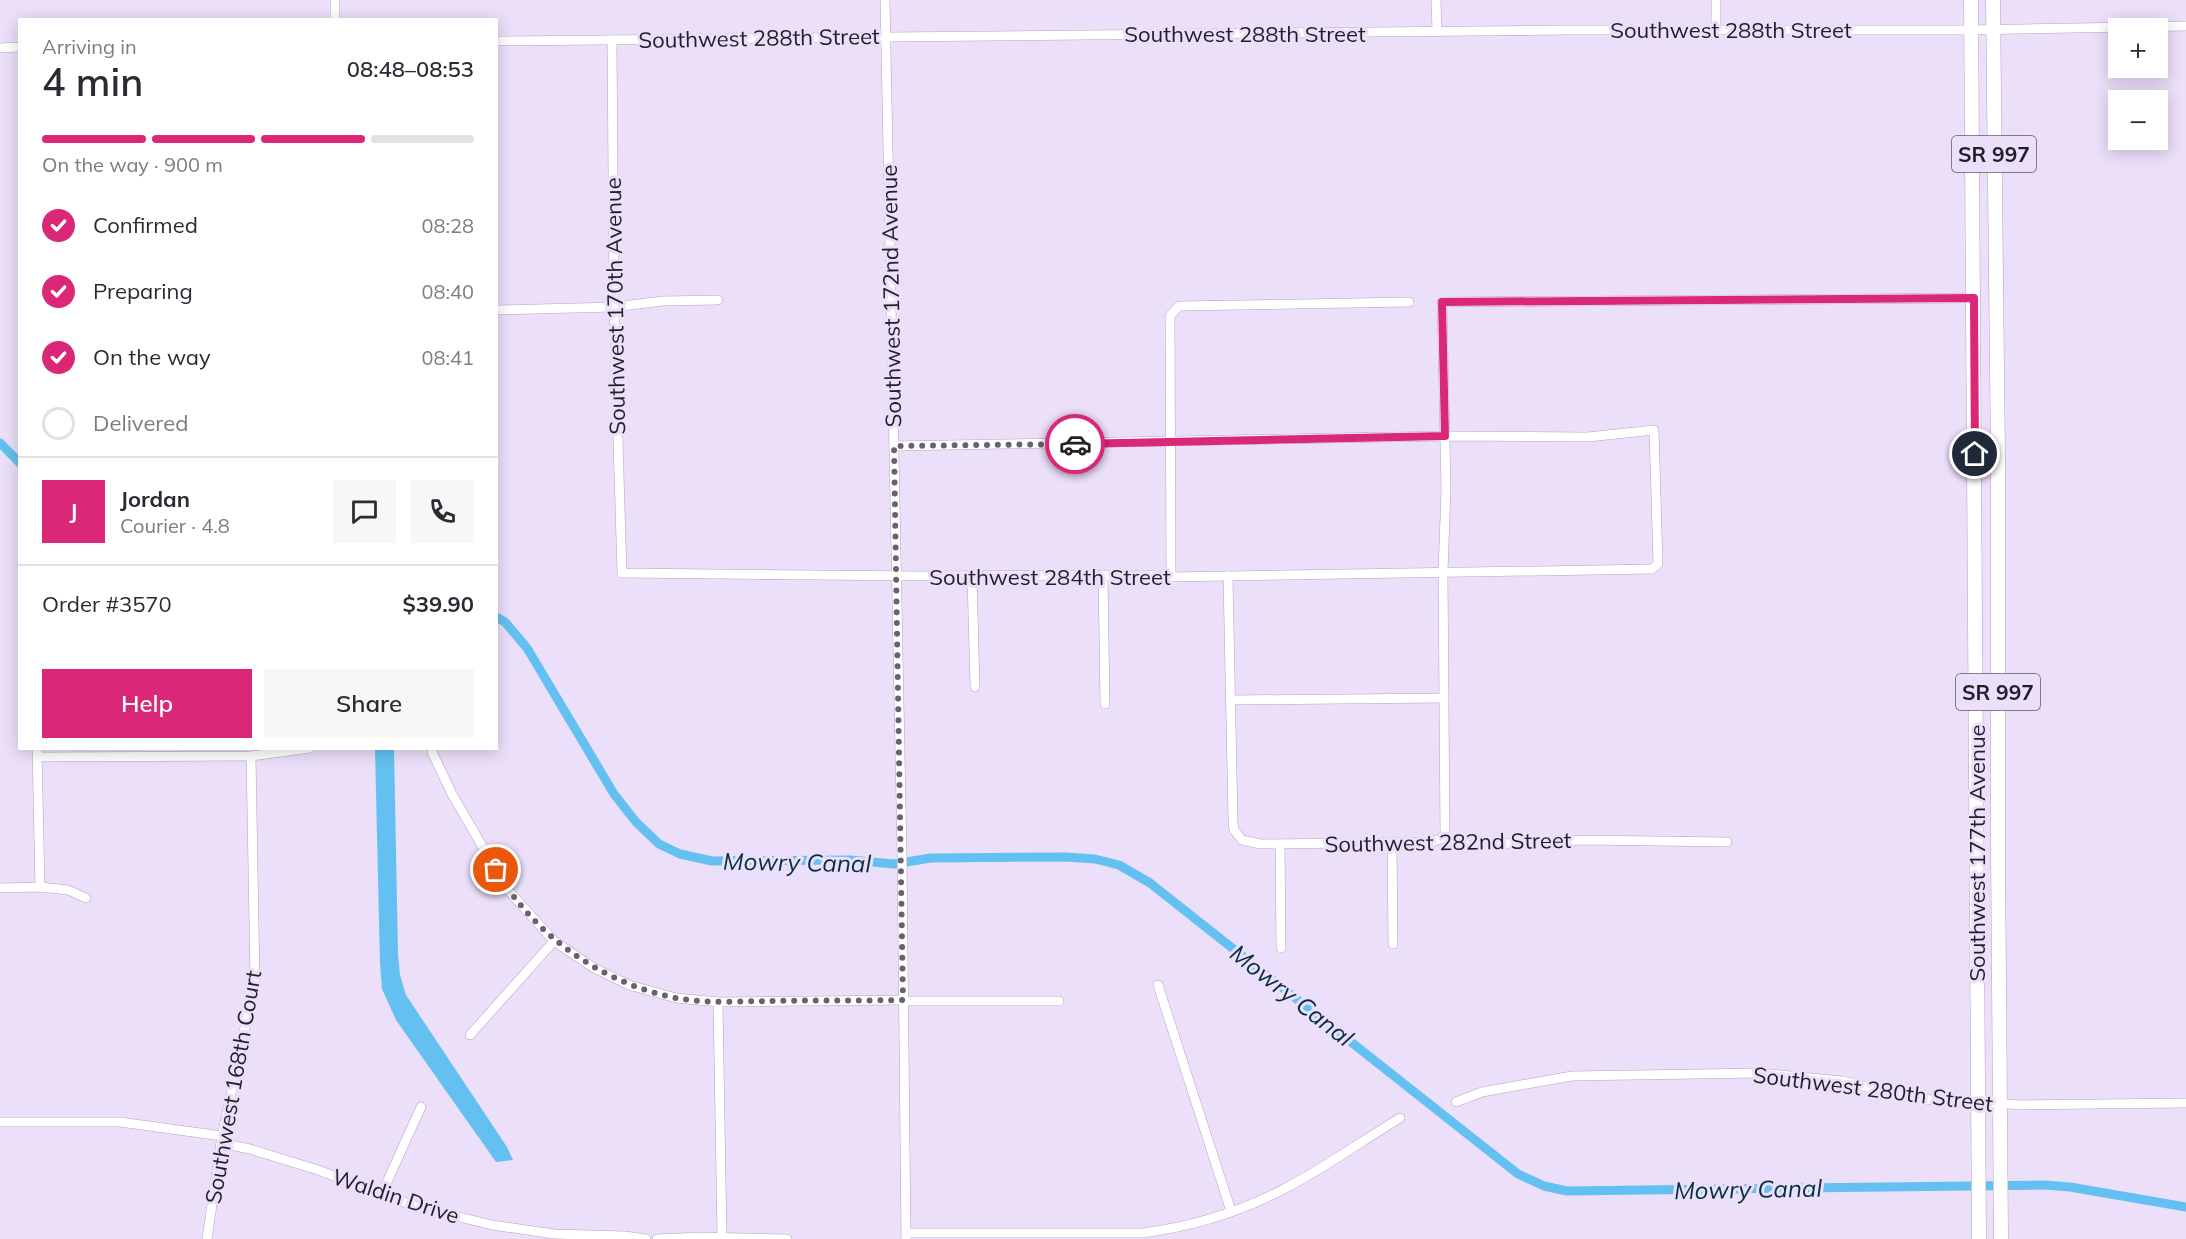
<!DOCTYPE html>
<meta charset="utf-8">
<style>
:root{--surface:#fff;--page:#f7f7f7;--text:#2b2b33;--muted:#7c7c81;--line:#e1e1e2;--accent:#db2777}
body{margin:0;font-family:Mulish,sans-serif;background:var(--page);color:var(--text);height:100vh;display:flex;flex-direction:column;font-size:22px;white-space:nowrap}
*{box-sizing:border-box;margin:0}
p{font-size:20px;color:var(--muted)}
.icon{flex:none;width:33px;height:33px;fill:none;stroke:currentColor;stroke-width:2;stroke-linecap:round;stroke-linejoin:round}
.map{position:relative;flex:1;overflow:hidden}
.side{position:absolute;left:18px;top:18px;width:480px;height:732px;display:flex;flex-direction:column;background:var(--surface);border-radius:0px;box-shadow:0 3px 15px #0003}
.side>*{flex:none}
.fabs{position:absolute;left:2108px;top:18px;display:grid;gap:12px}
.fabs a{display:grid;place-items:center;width:60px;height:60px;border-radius:0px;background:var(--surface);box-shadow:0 3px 15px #0003;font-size:30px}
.pin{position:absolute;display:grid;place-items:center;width:51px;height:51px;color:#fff;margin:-26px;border:3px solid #fff;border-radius:50%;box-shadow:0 2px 6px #0007}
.courier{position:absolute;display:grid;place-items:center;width:60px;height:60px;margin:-30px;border:4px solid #db2777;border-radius:50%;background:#fff;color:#222;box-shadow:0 2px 8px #0007}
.head em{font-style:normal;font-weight:600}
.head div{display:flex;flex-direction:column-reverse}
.head{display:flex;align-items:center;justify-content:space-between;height:102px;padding:0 24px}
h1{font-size:39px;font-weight:600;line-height:45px}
.bar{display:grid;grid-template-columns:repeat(4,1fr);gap:9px 6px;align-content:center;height:72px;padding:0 24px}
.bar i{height:8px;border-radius:4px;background:var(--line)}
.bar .selected{background:var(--accent)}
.bar p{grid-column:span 4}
.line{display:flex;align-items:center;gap:15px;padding:0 24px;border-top:2px solid var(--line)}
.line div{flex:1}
.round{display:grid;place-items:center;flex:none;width:63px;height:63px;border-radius:0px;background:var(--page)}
ol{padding:0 24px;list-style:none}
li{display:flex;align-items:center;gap:18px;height:66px}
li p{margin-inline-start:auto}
li .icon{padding:6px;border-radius:50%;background:var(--accent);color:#fff;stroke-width:4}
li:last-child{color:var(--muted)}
li i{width:33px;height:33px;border:3px solid var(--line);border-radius:50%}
.primary-button{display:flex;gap:12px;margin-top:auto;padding:12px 24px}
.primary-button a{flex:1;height:69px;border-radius:0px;background:var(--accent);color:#fff;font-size:24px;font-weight:600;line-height:69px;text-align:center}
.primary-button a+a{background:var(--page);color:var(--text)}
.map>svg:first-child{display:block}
.water{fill:#64c0f1}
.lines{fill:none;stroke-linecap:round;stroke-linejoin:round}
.canal{stroke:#64c0f1;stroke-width:9}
.minor-casing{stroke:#b0a5bd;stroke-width:10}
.highway-casing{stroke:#b0a5bd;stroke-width:15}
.minor{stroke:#fff;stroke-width:9}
.highway{stroke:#fff;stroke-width:14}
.done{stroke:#686270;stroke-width:6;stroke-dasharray:0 10.8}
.route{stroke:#db2777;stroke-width:8}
.labels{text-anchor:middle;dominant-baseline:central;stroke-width:6;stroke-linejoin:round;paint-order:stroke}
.shield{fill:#ebdff9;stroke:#5e5866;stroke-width:1.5}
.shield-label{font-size:21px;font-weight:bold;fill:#221e27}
.street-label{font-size:22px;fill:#221e27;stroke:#ebdff9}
.water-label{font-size:24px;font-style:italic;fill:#053044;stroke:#ebdff9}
</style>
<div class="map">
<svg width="2186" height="1239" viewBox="0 0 2186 1239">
<rect width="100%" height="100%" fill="#ebdff9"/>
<!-- water -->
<polygon class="water" points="375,749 394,749 398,954 400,975 406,995 507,1147 513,1160 496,1162 396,1020 382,989 380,963"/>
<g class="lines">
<!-- canal -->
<g class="canal">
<polyline points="0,443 20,463"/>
<polyline points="496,617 505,622 527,648 614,794 636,822 659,844 680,854 712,861 850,860 894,864 931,858 1065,857 1095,859 1119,865 1150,883 1518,1174 1544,1186 1567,1191 2045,1185 2070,1187 2186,1207"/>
</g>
<!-- minor casing -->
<g class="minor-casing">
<g id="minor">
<polyline points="335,0 335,20"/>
<polyline points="885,0 902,853 906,1239"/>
<polyline points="1436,0 1437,32"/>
<polyline points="1716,0 1716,31"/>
<polyline points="612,40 614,307 622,573 919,576 1145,575 1171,577 1652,569 1658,564 1654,430 1588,437 1445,436 894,446"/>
<polyline points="496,41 1565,30 1971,30 2186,26"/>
<polyline points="0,48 20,47"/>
<polyline points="496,310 614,307 663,301 718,300"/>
<polyline points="1103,575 1105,704"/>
<polyline points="972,576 975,687"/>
<polyline points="1228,576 1233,821 1234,830 1242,840 1260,844 1431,842 1445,837 1471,846 1527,842 1586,840 1727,842"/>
<polyline points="1171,577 1170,316 1179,306 1409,302"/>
<polyline points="1231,700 1444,698"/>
<polyline points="37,748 40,887"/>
<polyline points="432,752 452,794 507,889 554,941 594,968 629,985 676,998 718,1002 903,1000"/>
<polyline points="38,757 251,756 310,748"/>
<polyline points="1445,837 1443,572 1446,490 1442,302 1974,298"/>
<polyline points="1392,843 1393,944"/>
<polyline points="1280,844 1281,948"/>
<polyline points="0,888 40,887 68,890 86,898"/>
<polyline points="1158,985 1231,1211"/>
<polyline points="903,1001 1059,1001"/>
<polyline points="718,1002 722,1238"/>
<polyline points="470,1035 554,941"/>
<polyline points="1456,1102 1482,1092 1572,1076 1760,1073 1842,1081 1914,1098 1949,1102 1978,1101 2019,1105 2186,1103"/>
<polyline points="0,1122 120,1122 222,1136"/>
<polyline points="221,1143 250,1149 318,1170 415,1206 492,1225 554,1234 625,1236 646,1239"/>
<polyline points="382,1193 421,1107"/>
<path d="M906 1233H1142C1189 1227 1239 1212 1282 1190 1321 1170 1362 1141 1400 1118"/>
<polyline points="207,1239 222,1136 255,980 251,756"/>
<polyline points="657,1239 702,1237 787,1239"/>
</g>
</g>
<!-- highway casing -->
<g class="highway-casing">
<g id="highway">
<path d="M1971 0C1975 413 1975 826 1979 1239"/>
<polyline points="1993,0 1998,459 1998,850 2001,1239"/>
</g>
</g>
<!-- minor -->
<use href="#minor" class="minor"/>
<!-- highway -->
<use href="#highway" class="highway"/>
</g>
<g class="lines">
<!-- done -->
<path class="done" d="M496 870C534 935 601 983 676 998 708 1004 743 1001 775 1001 818 1000 860 1001 903 1000L894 446 1075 444"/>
<!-- route -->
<polyline class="route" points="1075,444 1445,436 1442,302 1974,298 1975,454"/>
</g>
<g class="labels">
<!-- shield labels -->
<g class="shield">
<rect x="1952" y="136" width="84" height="36" rx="4.5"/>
<rect x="1956" y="674" width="84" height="36" rx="4.5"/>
</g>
<g class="shield-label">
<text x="1994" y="154">SR 997</text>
<text x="1998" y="692">SR 997</text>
</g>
<!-- street labels -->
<g class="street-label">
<text x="1731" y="30">Southwest 288th Street</text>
<text x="1245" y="34">Southwest 288th Street</text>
<text transform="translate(759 38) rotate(-1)">Southwest 288th Street</text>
<text transform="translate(891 296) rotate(-91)">Southwest 172nd Avenue</text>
<text transform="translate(615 306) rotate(-91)">Southwest 170th Avenue</text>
<text x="1050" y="577">Southwest 284th Street</text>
<text transform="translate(1448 842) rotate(-1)">Southwest 282nd Street</text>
<text transform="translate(1977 853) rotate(-90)">Southwest 177th Avenue</text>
<text transform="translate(233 1087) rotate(-80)">Southwest 168th Court</text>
<text transform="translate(1873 1089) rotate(7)">Southwest 280th Street</text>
<text transform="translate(396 1196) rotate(18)">Waldin Drive</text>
</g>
<!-- water labels -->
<g class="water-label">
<text transform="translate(797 862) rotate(1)">Mowry Canal</text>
<text transform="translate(1292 995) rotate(38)">Mowry Canal</text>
<text transform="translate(1748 1189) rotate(-1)">Mowry Canal</text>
</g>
</g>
</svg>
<div class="fabs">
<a>+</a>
<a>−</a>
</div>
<div class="pin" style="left:496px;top:870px;background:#ea580c"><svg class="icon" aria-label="bag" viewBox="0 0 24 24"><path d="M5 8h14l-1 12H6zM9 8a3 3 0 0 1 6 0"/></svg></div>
<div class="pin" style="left:1975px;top:454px;background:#1f2937"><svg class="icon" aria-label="home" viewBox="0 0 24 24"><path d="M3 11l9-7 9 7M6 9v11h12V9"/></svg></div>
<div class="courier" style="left:1075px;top:444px"><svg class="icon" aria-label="car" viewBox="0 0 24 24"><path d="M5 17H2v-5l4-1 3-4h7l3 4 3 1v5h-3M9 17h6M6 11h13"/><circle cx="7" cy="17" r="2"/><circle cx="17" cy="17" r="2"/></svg></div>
<section class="side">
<div class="head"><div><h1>4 min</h1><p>Arriving in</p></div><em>08:48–08:53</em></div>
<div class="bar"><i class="selected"></i><i class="selected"></i><i class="selected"></i><i></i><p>On the way · 900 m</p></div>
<ol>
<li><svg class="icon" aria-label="check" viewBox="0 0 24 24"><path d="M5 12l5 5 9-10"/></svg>Confirmed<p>08:28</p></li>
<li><svg class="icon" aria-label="check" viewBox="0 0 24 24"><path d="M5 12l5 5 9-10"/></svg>Preparing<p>08:40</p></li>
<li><svg class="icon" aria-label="check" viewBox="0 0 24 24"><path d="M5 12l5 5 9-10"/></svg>On the way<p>08:41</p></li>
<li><i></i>Delivered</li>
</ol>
<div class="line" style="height:108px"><b class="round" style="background:var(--accent);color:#fff">J</b><div><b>Jordan</b><p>Courier · 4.8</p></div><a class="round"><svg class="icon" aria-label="chat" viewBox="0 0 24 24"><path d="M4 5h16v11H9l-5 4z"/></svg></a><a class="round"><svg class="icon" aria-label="phone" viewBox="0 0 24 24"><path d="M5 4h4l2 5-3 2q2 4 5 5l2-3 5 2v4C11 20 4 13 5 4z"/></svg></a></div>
<div class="line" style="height:78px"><div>Order #3570</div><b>$39.90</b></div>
<div class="primary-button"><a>Help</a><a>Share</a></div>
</section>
</div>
